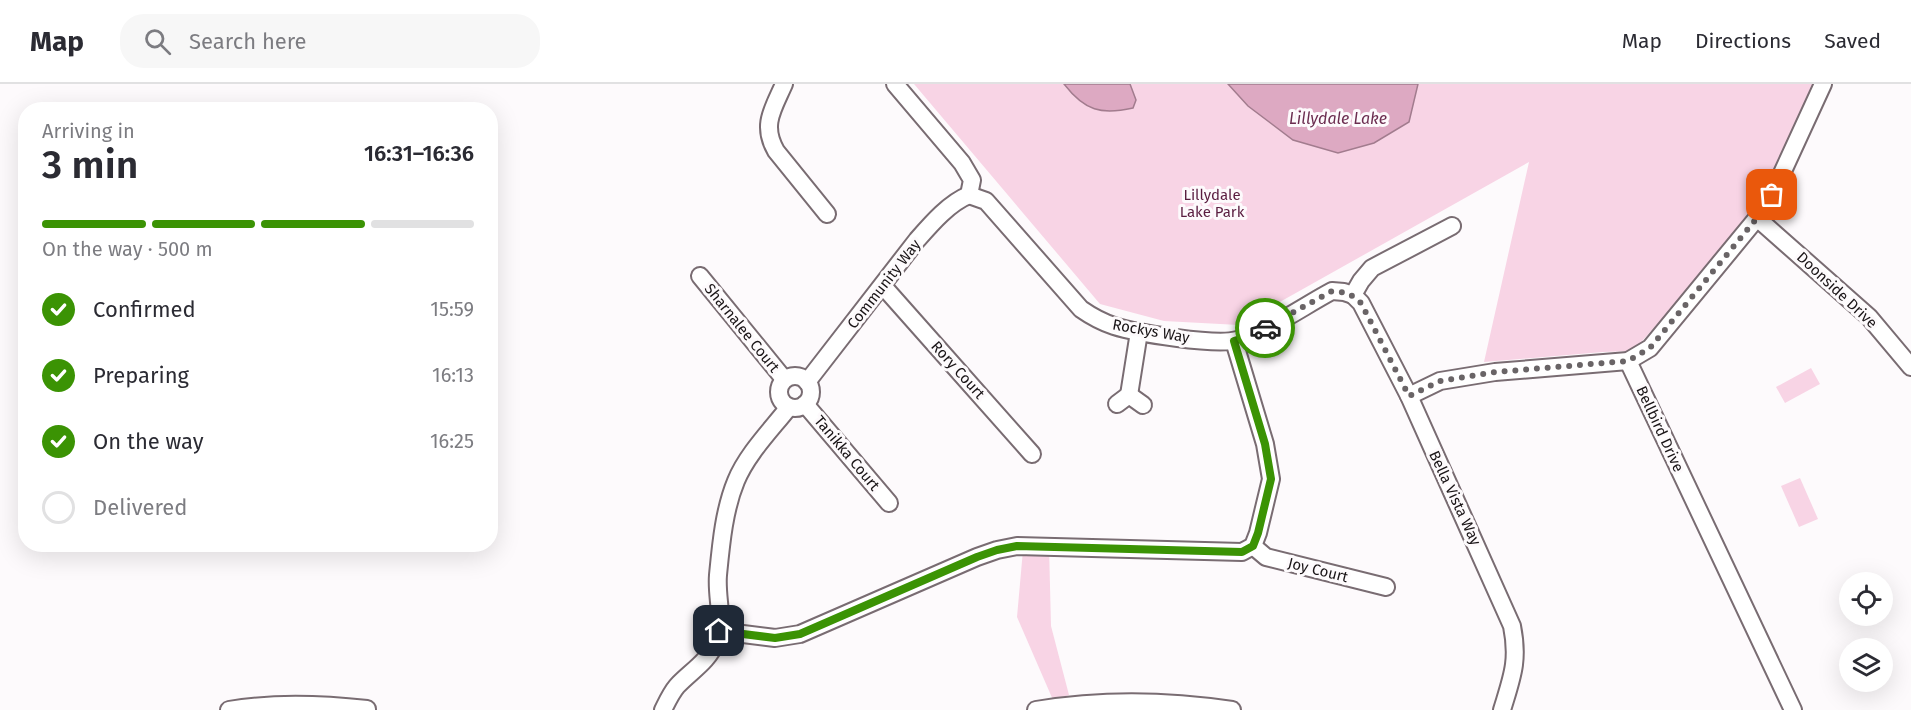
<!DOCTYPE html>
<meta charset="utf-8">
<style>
:root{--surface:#fff;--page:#f7f7f7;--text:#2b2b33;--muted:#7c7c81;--line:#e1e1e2;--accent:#3b9304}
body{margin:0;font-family:"Fira Sans",sans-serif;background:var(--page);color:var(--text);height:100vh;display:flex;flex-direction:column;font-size:22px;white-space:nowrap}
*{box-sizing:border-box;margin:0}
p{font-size:20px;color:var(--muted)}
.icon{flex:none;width:33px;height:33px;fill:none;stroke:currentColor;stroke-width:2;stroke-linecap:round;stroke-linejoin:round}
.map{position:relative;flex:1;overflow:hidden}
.details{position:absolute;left:18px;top:18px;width:480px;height:450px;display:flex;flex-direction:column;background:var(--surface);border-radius:24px;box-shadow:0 6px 24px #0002}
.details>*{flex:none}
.fabs{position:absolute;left:1839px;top:488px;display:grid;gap:12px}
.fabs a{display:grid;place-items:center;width:54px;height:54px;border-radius:50%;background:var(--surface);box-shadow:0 6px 24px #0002;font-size:30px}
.pin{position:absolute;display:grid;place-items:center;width:51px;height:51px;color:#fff;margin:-26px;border-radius:12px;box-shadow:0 3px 9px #0006}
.courier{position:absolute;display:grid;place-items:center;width:60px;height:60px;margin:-30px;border:4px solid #3b9304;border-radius:50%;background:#fff;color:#222;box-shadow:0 2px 8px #0007}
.overview em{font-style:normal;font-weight:600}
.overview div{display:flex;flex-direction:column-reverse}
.overview{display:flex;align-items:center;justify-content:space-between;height:102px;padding:0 24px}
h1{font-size:39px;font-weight:600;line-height:45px}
.bar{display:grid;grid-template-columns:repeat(4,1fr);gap:9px 6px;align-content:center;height:72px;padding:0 24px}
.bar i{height:8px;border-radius:4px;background:var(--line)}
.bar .on{background:var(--accent)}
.bar p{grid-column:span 4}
ol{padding:0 24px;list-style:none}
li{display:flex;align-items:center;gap:18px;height:66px}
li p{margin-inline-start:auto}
li .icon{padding:6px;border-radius:50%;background:var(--accent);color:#fff;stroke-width:4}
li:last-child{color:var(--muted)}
li i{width:33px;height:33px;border:3px solid var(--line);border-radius:50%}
header{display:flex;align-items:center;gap:36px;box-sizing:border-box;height:84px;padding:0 30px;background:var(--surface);border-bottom:2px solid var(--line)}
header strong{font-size:28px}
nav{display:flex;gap:33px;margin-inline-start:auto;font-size:21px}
.search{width:420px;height:54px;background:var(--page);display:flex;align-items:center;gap:15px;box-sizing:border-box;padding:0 21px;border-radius:24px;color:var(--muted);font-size:22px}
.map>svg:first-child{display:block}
.green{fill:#f8d4e5}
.water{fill:#dda9c2;stroke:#a27c8e;stroke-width:1.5}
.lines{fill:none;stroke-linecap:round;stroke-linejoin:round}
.minor-casing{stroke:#796c72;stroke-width:20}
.minor{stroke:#fff;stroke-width:16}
.done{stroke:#696466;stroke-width:6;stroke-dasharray:0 10.8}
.route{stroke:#3b9304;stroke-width:8}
.labels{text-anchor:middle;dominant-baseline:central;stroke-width:6;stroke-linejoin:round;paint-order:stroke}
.park-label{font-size:15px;fill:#5a1d40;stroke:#fdfafc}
.street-label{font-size:15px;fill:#191416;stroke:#fdfafc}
.water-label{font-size:16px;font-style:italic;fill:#6b2c4f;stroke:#fdfafc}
</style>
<header>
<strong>Map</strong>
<div class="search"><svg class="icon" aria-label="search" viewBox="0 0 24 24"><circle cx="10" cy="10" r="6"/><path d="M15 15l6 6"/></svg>Search here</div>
<nav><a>Map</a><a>Directions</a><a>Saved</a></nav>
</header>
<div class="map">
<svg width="1911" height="626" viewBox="0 0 1911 626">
<rect width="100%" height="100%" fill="#fdfafc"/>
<!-- green -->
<g class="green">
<polygon points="914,0 1817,0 1790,58 1760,115 1684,211 1633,267 1603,268 1484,278 1529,78 1239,241 1164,237 1100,220"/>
<polygon points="1811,284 1820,300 1785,319 1776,303"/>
<polygon points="1800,394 1818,435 1799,443 1781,402"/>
<polygon points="1049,462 1051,542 1069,611 1053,616 1017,533 1023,466"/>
</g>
<!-- water -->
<g class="water">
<path d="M1064 0H1130L1136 16 1133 24C1101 31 1085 27 1064 0Z"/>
<polygon points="1228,0 1418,0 1409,38 1374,59 1338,69 1293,56 1248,22"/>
</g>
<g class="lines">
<!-- minor casing -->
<g class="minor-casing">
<g id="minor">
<path d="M784 0C773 25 761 41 776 67L827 130"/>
<polyline points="895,0 962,79 972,96 969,111"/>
<path d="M969 111 986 117 1081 225C1091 232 1102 238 1114 242 1136 249 1216 262 1237 256 1269 247 1302 223 1332 207L1344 208 1353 211 1361 197 1372 184 1452 142"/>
<polyline points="1757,134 1869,233 1911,283"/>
<polyline points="700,192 784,295"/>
<polyline points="883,202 1032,370"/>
<path d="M1353 211 1361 219 1409 312 1512 542C1519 577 1512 593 1502 626"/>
<polyline points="1628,277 1793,626"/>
<circle cx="795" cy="308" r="16"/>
<path d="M807 298 917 156C931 140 949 119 969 111"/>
<polyline points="1129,311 1139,248"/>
<polyline points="1409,312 1440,297 1495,288 1628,277 1650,264 1757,134 1772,111 1823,0"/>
<polyline points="805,320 889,419"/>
<polyline points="1117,320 1129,311 1143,321"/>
<polyline points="1253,462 1266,473 1386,503"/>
<polyline points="719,547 775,554 800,550 977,473 997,466 1017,462 1242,468 1253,462 1258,449 1271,395 1265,360 1234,257"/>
<path d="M229 626C275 618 321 620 367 625"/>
<path d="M663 626C667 618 671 609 677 602 691 587 708 578 716 558 725 534 716 515 718 491 721 460 724 426 736 397 747 370 771 346 789 323"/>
<path d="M1036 626C1102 615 1166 616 1232 626"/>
</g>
</g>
<!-- minor -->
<use href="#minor" class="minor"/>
</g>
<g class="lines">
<!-- done -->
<path class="done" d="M1265 244 1332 207C1345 208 1352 210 1361 219L1409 312 1440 297 1496 288 1628 277 1650 264 1757 134 1772 111"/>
<!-- route -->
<polyline class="route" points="719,547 775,554 800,550 977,473 997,466 1017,462 1242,468 1253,462 1258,449 1271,395 1265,360 1234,257 1250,252 1265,244"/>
</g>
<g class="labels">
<!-- park labels -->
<g class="park-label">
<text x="1212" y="111">Lillydale<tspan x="1212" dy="17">Lake Park</tspan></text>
</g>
<!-- street labels -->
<g class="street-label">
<text transform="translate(884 200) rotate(-52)">Community Way</text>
<text transform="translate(1837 206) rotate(43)">Doonside Drive</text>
<text transform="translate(742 244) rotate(51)">Sharnalee Court</text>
<text transform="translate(1151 247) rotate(10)">Rockys Way</text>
<text transform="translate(958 286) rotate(48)">Rory Court</text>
<text transform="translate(1660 345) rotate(65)">Bellbird Drive</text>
<text transform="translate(847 369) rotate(50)">Tanikka Court</text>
<text transform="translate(1455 414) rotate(65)">Bella Vista Way</text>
<text transform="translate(1318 486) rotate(14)">Joy Court</text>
</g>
<!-- water labels -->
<g class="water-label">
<text x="1338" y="34">Lillydale Lake</text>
</g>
</g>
</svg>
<div class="fabs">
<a><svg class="icon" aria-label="locate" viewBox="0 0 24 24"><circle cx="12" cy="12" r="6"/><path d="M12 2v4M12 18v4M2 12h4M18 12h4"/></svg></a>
<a><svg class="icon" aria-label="layers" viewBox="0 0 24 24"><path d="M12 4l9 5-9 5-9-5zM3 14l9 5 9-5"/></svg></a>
</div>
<div class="pin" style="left:1772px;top:111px;background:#ea580c"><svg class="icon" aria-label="bag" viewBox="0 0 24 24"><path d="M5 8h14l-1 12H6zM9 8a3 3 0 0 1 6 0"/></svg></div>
<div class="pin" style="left:719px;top:547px;background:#1f2937"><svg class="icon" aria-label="home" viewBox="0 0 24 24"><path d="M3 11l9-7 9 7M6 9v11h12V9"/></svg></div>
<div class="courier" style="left:1265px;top:244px"><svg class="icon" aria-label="car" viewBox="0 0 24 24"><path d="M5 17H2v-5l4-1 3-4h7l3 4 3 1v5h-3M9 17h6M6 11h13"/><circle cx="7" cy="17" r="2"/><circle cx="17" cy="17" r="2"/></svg></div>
<section class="details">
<div class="overview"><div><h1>3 min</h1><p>Arriving in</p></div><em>16:31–16:36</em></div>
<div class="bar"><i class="on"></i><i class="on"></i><i class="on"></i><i></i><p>On the way · 500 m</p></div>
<ol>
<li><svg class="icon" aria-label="check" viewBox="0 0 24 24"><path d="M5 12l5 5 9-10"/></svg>Confirmed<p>15:59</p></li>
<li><svg class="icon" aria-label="check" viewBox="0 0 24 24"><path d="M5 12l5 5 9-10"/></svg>Preparing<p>16:13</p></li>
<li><svg class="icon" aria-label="check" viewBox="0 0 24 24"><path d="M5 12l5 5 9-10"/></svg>On the way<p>16:25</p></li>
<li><i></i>Delivered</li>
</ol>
</section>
</div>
